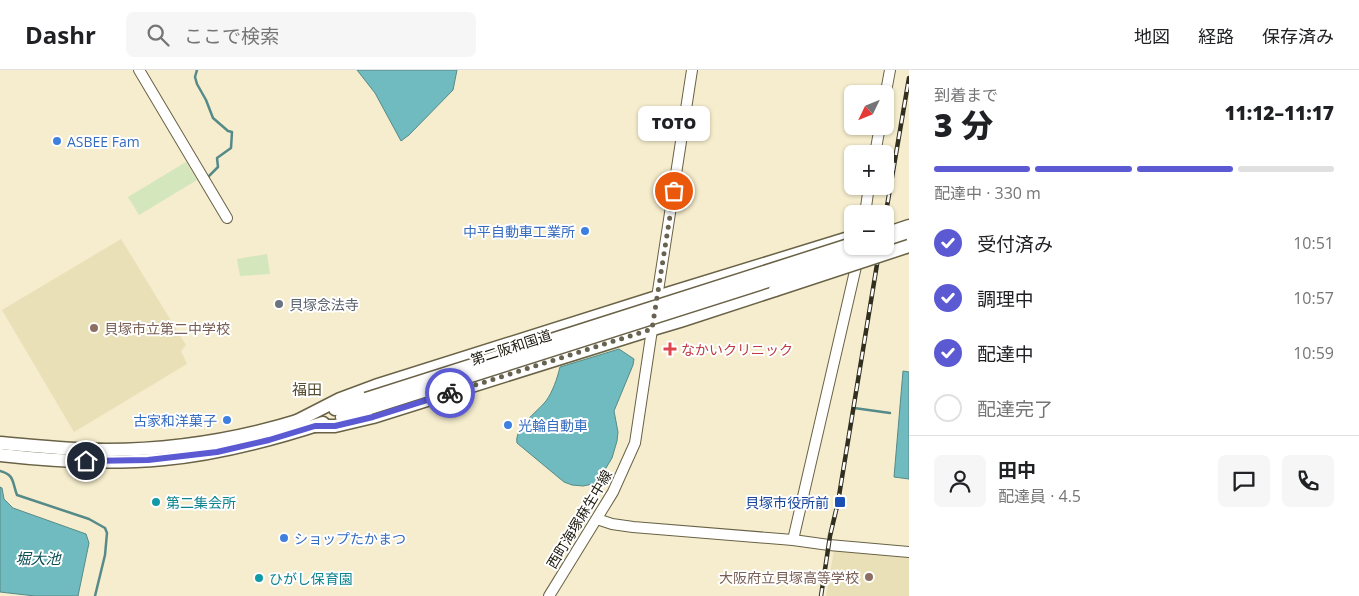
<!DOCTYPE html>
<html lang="ja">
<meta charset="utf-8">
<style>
:root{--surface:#fff;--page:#f6f6f6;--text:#202124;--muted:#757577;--line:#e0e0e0;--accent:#5b5ad2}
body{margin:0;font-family:"Open Sans","Noto Sans JP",sans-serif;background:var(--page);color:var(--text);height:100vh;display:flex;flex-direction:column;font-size:19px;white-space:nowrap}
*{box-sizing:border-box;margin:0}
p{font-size:16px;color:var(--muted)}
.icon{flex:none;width:28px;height:28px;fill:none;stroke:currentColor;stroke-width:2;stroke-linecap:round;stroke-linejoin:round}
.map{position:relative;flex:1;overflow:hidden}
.panel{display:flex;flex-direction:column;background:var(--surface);width:450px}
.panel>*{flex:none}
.needle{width:32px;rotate:227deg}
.controls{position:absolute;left:844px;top:15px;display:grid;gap:10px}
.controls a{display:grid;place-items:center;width:50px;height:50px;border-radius:8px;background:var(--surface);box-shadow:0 1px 4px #0004;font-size:25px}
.pin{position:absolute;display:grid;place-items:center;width:42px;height:42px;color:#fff;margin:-21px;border:2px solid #fff;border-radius:50%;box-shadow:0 1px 5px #0007}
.courier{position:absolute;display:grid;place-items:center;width:50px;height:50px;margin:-25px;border:4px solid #5b5ad2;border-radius:50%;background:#fff;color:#222;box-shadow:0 1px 6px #0007}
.bubble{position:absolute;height:35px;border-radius:8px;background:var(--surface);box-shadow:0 1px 4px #0004;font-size:16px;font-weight:800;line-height:35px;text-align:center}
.summary em{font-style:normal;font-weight:800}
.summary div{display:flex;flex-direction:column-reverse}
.summary{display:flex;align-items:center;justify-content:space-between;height:85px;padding:0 25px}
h1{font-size:32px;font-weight:800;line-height:38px}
.bar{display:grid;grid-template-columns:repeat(4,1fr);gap:8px 5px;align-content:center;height:60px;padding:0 25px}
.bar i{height:6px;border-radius:4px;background:var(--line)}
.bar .selected{background:var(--accent)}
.bar p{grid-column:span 4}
.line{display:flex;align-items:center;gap:12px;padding:0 25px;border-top:1px solid var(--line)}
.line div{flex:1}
.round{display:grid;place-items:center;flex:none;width:52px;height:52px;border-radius:8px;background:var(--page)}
ol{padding:0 25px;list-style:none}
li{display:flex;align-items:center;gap:15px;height:55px}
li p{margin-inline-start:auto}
li .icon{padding:5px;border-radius:50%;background:var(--accent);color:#fff;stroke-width:4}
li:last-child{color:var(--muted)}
li i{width:28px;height:28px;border:2px solid var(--line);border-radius:50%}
header{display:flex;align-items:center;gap:30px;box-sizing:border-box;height:70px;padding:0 25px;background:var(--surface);border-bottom:1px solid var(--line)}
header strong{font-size:24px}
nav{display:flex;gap:28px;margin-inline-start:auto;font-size:18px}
.search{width:350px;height:45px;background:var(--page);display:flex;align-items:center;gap:12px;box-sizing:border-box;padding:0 18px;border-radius:8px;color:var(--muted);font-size:19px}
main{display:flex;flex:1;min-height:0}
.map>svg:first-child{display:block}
.built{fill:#eae0b8}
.green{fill:#d4e6bc}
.water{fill:#70bbbf;stroke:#568a89}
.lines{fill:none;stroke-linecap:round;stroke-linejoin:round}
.stream{stroke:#568a89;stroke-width:2.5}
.tertiary-casing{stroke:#696246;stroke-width:12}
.trunk-casing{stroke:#696246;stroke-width:15}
.tertiary{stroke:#fff;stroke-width:10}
.trunk{stroke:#fff;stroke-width:12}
.rail-casing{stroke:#322f21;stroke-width:4.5}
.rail{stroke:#fff;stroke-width:2.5;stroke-dasharray:8;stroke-linecap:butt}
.trunk-bridge-casing{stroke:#696246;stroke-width:15;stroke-linecap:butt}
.trunk-bridge{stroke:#fff;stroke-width:12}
.done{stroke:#676350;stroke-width:5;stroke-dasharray:0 9}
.route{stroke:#5b5ad2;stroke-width:6}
.shop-dot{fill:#3f7fe0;stroke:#fff;stroke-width:2}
.worship-dot{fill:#6b7280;stroke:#fff;stroke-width:2}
.education-dot{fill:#8d6e63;stroke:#fff;stroke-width:2}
.health-dot{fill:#e0444e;stroke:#fff;stroke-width:2}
.culture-dot{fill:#0f9aa8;stroke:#fff;stroke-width:2}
.transit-dot{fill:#1a4fb4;stroke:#fff;stroke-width:2}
.labels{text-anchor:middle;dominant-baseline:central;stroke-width:4;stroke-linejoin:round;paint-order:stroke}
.shop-label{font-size:14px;fill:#366cbe;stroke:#fff;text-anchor:start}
.worship-label{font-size:14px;fill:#5b616d;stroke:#fff;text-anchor:start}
.education-label{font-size:14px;fill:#785e54;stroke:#fff;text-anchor:start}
.street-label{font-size:14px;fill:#1b180c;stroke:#fff}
.health-label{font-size:14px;fill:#be3a42;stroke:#fff;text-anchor:start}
.culture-label{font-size:14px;fill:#0d838f;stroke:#fff;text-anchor:start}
.transit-label{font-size:14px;fill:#164399;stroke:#fff;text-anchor:end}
.neighbourhood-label{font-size:15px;fill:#544d32;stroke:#fff}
.water-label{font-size:15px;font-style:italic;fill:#0c5054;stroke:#fff}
</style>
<header>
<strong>Dashr</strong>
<div class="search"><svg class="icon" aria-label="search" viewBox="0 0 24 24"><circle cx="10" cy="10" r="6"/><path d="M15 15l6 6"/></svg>ここで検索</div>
<nav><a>地図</a><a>経路</a><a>保存済み</a></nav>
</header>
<main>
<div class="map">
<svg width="909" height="526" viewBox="0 0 909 526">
<rect width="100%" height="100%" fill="#f5edcd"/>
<!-- built -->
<g class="built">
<polygon points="121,169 186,275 181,281 187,294 74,362 2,240"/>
<polygon points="834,480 909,487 909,526 826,526"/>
</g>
<!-- green -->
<g class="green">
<polygon points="186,92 197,110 139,145 128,127"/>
<polygon points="267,184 270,204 240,206 237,189"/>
</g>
<!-- water -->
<g class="water">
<polygon points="357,0 457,0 453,20 409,65 401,71 375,23"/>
<path d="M619 279 634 289 633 295 614 341 618 362 617 371 612 388 603 403 593 414 583 416 572 415 564 412 517 373C514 358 537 342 546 331 553 321 557 309 560 297Z"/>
<polygon points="903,301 909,302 909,409 894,407"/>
<polygon points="0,417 2,418 4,429 13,438 86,464 89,473 78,526 35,526 0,522"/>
</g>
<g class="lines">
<!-- stream -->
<g class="stream">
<polyline points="197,0 195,7 197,14 206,30 213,48 228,61 232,62 231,78 217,88 218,97 208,107"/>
<polyline points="854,338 890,343"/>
<path d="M0 401C15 405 12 412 17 425L89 449 105 458 107 463 105 485 95 526"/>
</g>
<!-- tertiary casing -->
<g class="tertiary-casing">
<g id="tertiary">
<polyline points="139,0 227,148"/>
<polyline points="885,27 890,0"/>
<polyline points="875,84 880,56"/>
<polyline points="865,144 869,116"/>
<polyline points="656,234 692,0"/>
<polyline points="597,449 612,454 633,457 793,470 829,475 909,482"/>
<polyline points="793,470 858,188"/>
<polyline points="549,526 613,422 635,373 653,253"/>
</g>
</g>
<!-- trunk casing -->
<g class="trunk-casing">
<g id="trunk">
<polyline points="885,164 909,156"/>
<polyline points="885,174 909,167"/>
<polyline points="335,339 366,329"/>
<polyline points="342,347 370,338"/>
<polyline points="297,351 340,329 375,316 657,227 852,167"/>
<polyline points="315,356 335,356 373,347 653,259 680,251 775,220"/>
<path d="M0 373C35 376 71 380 106 380 173 380 240 369 304 349"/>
<path d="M0 385C52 391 111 394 164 389 218 384 271 370 323 353"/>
</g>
</g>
<!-- tertiary -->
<use href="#tertiary" class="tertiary"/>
<!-- trunk -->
<use href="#trunk" class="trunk"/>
<!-- rail casing -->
<g class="rail-casing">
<g id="rail">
<polyline points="885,148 909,8"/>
<polyline points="821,526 830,466 838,432 880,176"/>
</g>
</g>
<!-- rail -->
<use href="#rail" class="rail"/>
<!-- trunk-bridge casing -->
<g class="trunk-bridge-casing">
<g id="trunk-bridge">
<polyline points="775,220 909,176"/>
<polyline points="366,329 852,174"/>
<polyline points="370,338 878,176"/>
</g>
</g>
<!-- trunk-bridge -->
<use href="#trunk-bridge" class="trunk-bridge"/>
</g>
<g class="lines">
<!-- done -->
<polyline class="done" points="450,323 652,259 674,121"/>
<!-- route -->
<polyline class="route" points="86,391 148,390 217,382 269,370 315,356 335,356 373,347 450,323"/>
</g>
<!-- markers -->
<g class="shop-dot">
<circle cx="57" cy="71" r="5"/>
<circle cx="585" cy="161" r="5"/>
<circle cx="227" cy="350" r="5"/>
<circle cx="508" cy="355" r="5"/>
<circle cx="284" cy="468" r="5"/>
</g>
<circle class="worship-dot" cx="279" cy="234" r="5"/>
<g class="education-dot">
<circle cx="94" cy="258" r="5"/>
<circle cx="869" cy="507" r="5"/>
</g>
<path class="health-dot" d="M667.5 271.5h5v5h5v5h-5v5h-5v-5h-5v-5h5z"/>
<g class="culture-dot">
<circle cx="156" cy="432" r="5"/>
<circle cx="259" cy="508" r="5"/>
</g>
<rect class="transit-dot" x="834" y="426" width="12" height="12" rx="2.5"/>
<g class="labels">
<!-- shop labels -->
<g class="shop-label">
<text x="67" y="71">ASBEE Fam</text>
<text x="575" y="161" text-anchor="end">中平自動車工業所</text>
<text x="217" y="350" text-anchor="end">古家和洋菓子</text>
<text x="518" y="355">光輪自動車</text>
<text x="294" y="468">ショップたかまつ</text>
</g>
<!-- worship labels -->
<g class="worship-label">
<text x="289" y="234">貝塚念法寺</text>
</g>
<!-- education labels -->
<g class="education-label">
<text x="104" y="258">貝塚市立第二中学校</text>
<text x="859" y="507" text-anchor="end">大阪府立貝塚高等学校</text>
</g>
<!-- street labels -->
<g class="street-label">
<text transform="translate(511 277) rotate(-18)">第二阪和国道</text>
<text transform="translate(579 449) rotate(-59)">西町海塚麻生中線</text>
</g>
<!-- health labels -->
<g class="health-label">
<text x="681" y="279">なかいクリニック</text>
</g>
<!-- culture labels -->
<g class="culture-label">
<text x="166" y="432">第二集会所</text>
<text x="269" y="508">ひがし保育園</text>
</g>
<!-- transit labels -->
<g class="transit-label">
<text x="829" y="432">貝塚市役所前</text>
</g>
<!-- neighbourhood labels -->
<g class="neighbourhood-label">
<text x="307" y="319">福田</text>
</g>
<!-- water labels -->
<g class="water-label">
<text x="38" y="488">堀大池</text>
</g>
</g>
</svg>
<div class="controls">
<a><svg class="needle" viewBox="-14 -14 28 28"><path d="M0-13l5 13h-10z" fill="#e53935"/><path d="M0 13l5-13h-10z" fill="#757577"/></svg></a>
<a>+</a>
<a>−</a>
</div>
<div class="pin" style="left:674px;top:121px;background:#ea580c"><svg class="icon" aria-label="bag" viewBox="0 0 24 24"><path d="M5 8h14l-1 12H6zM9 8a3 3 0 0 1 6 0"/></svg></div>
<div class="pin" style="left:86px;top:391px;background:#1f2937"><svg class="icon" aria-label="home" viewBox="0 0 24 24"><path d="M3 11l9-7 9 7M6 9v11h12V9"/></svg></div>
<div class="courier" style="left:450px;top:323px"><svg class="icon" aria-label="bike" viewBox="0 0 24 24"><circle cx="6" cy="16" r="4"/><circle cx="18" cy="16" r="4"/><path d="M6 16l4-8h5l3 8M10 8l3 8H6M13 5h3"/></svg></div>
<div class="bubble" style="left:638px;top:36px;width:72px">TOTO</div>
</div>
<section class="panel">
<div class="summary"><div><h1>3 分</h1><p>到着まで</p></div><em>11:12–11:17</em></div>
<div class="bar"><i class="selected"></i><i class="selected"></i><i class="selected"></i><i></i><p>配達中 · 330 m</p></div>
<ol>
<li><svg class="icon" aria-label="check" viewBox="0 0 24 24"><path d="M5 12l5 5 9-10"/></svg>受付済み<p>10:51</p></li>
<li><svg class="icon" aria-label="check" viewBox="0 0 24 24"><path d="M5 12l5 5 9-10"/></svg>調理中<p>10:57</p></li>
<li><svg class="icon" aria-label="check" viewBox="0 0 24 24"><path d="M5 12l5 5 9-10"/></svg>配達中<p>10:59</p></li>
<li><i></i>配達完了</li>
</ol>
<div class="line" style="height:90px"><a class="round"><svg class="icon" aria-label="person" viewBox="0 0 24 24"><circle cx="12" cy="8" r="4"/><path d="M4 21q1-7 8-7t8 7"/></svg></a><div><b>田中</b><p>配達員 · 4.5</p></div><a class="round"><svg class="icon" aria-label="chat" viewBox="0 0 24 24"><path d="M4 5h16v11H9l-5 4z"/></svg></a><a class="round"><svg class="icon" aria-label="phone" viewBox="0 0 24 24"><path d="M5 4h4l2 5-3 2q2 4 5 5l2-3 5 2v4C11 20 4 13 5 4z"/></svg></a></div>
</section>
</main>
